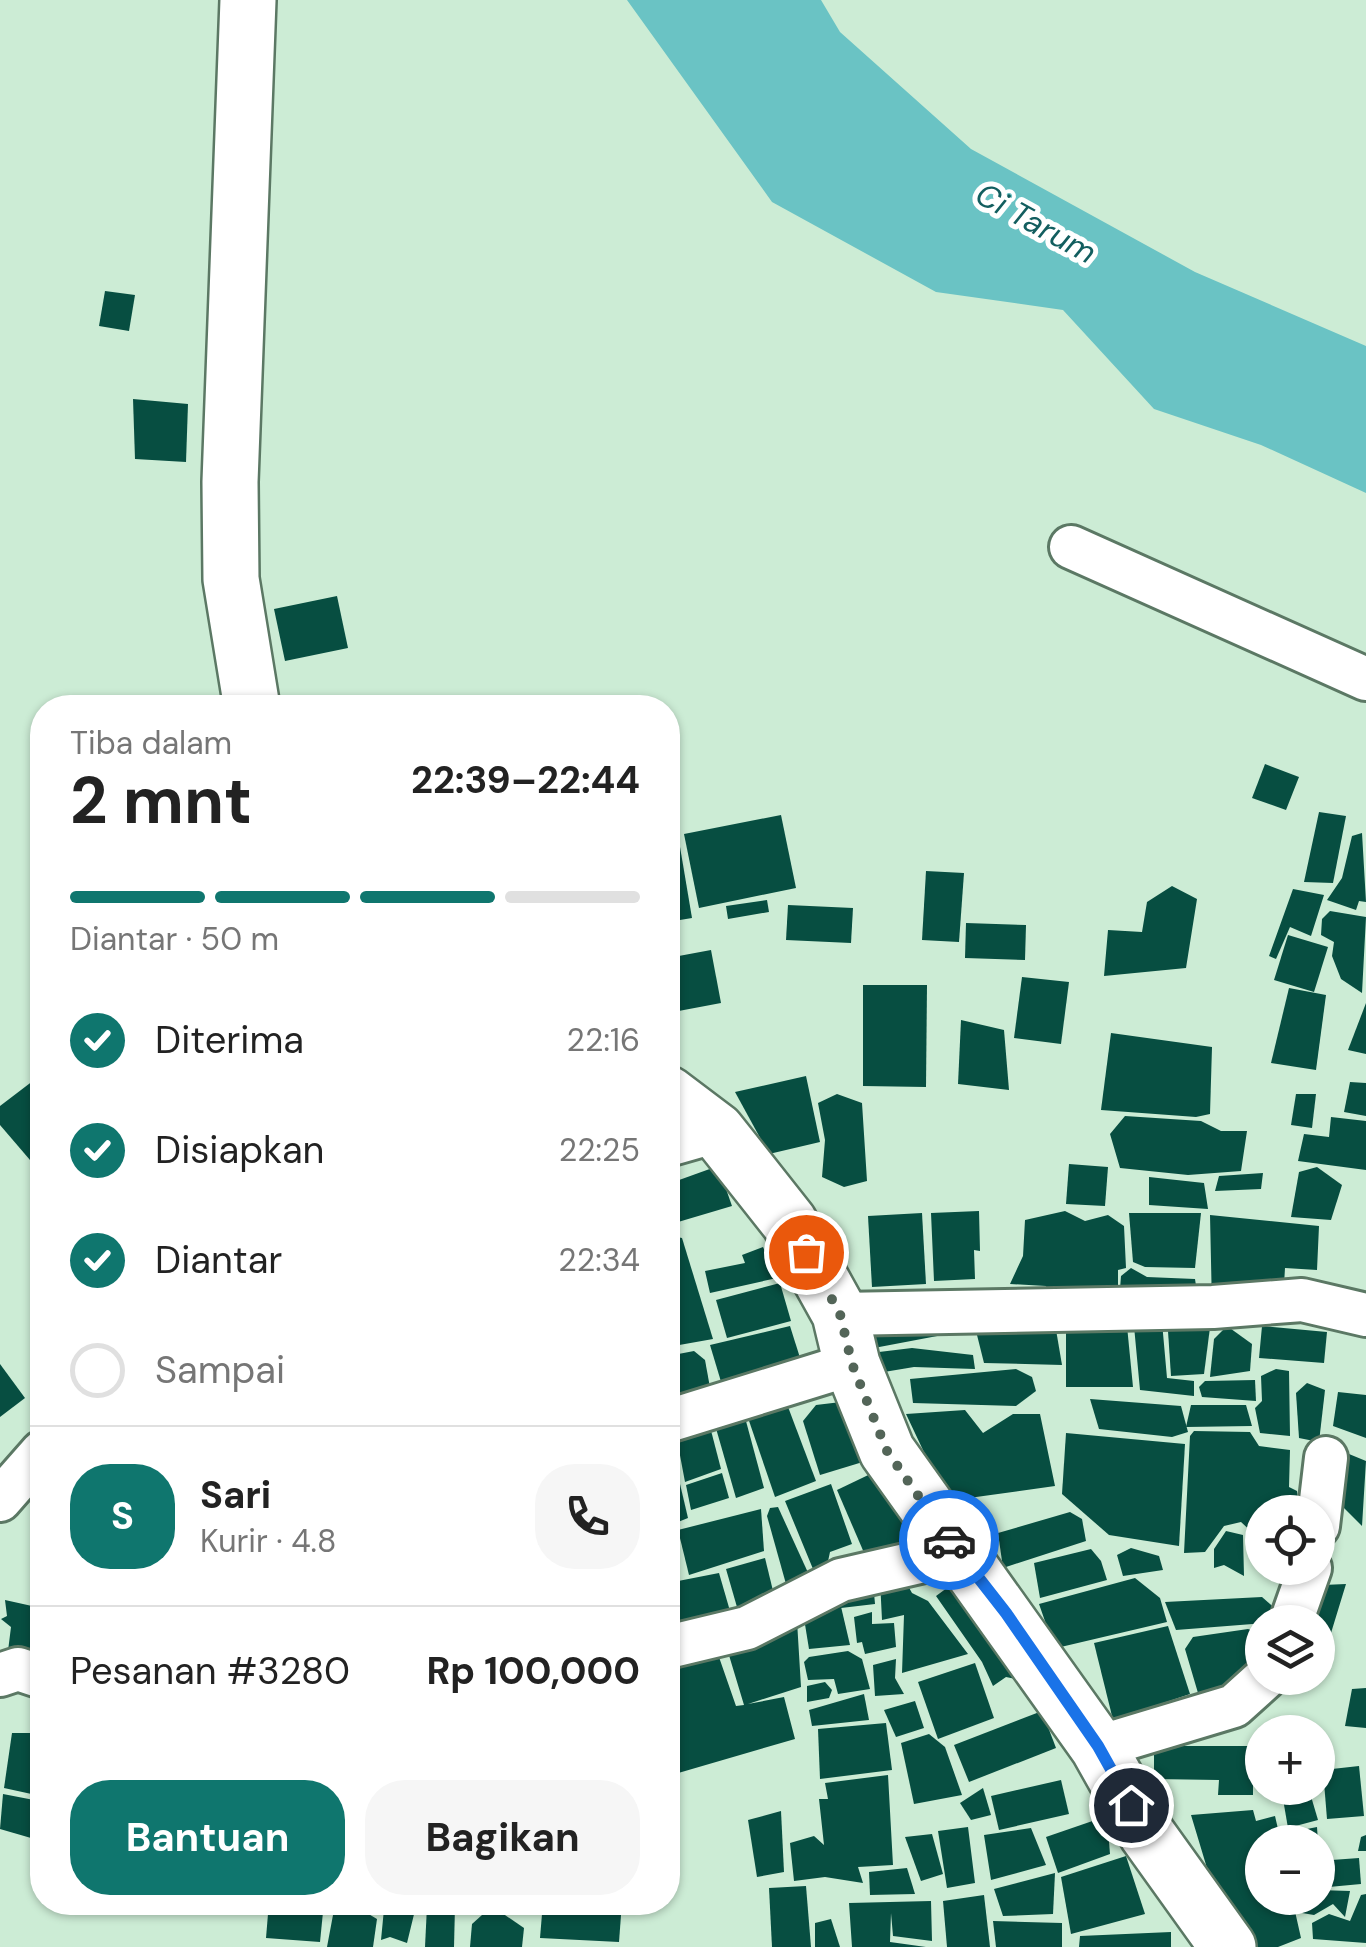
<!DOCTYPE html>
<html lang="id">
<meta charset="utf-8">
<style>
:root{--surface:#fff;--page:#f6f6f6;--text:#222;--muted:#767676;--line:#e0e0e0;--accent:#0f766e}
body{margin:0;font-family:"DM Sans",sans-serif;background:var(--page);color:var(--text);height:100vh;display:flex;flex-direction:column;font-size:38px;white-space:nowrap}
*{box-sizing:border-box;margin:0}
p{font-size:32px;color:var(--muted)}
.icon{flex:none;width:55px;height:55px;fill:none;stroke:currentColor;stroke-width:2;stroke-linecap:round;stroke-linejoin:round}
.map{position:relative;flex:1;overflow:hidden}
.details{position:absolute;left:30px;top:695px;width:650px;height:1220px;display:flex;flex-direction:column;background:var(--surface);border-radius:40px;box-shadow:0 2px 8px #0004}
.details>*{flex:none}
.buttons{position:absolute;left:1245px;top:1495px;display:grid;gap:20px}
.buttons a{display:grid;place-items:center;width:90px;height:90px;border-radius:50%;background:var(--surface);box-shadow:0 2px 8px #0004;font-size:50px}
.pin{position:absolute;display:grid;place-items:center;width:85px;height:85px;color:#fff;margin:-42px;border:5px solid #fff;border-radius:50%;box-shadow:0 2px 10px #0007}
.courier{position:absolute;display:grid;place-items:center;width:100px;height:100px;margin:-50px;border:8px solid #1a73e8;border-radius:50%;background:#fff;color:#222;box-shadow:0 2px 12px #0007}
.headline em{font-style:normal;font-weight:700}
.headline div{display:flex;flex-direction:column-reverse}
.headline{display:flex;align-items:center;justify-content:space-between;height:170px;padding:0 40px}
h1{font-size:65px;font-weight:700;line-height:75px}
.bar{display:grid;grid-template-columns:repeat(4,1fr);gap:15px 10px;align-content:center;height:120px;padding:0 40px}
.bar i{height:12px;border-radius:8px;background:var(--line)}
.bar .on{background:var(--accent)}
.bar p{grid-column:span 4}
.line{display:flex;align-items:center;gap:25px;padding:0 40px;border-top:2px solid var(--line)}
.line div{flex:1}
.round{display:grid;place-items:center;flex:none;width:105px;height:105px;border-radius:40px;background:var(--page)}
ol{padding:0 40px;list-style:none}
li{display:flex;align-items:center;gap:30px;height:110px}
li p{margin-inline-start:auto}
li .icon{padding:10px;border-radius:50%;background:var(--accent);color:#fff;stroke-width:4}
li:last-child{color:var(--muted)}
li i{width:55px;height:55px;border:5px solid var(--line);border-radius:50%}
.primary-button{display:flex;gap:20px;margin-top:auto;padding:20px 40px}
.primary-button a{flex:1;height:115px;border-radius:40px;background:var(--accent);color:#fff;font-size:40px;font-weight:700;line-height:115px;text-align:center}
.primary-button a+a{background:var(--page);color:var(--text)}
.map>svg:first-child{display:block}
.water{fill:#6ac3c4}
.building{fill:#074e41}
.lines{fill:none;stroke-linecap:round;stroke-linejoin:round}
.street-casing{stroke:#5b7864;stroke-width:48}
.secondary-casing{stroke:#5b7864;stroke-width:60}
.street{stroke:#fff;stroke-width:42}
.secondary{stroke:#fff;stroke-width:55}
.done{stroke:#536558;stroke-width:10;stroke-dasharray:0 18}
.route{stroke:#1a73e8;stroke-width:12}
.labels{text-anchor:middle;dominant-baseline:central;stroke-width:10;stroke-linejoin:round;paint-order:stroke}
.water-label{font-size:32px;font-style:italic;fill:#125e5f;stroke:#fff}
</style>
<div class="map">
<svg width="1366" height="1947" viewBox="0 0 1366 1947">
<rect width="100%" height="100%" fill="#ccecd5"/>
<!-- water -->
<polygon class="water" points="627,0 821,0 840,32 971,149 1195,272 1366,346 1366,493 1261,445 1154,409 1063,310 936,292 772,202"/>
<!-- building -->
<g class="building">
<polygon points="105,291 135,295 129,331 99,326"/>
<polygon points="133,399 188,404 186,462 135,459"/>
<polygon points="337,596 348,648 285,661 274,609"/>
<polygon points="1265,764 1299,777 1286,810 1252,798"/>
<polygon points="1319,812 1346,816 1333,883 1304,882"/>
<polygon points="781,815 796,888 699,908 684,834"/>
<polygon points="1362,833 1366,902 1359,901 1356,910 1327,900 1342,878 1352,836"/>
<polygon points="679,841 692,918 668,922 668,843"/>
<polygon points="926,871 964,873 959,942 922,940"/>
<polygon points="1172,886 1197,899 1186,968 1104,976 1108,930 1142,932 1147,902"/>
<polygon points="1293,889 1324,895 1311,936 1290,927 1276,959 1269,956"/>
<polygon points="767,900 769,912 728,919 726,906"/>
<polygon points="788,905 853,908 851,943 786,940"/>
<polygon points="1330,911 1366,917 1362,993 1341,979 1332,956 1334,942 1321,935 1322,919"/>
<polygon points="966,923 1026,925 1025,960 965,958"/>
<polygon points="1288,935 1328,947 1314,992 1274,980"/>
<polygon points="711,950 721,1003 668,1013 668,958"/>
<polygon points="1022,977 1069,982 1061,1044 1014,1038"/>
<polygon points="863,985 927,985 926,1087 863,1086"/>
<polygon points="1289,988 1326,995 1316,1070 1271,1063"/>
<polygon points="1366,1003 1366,1054 1348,1050"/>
<polygon points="961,1020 1004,1030 1009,1090 958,1084"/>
<polygon points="1111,1033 1212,1047 1210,1114 1196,1117 1101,1110"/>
<polygon points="42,1074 42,1174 0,1125 0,1106"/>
<polygon points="806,1076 820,1142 769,1154 735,1092"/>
<polygon points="1350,1082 1366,1083 1366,1116 1344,1112"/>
<polygon points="837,1094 862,1103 867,1181 844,1187 822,1177 825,1140 818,1103"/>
<polygon points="1296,1094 1316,1094 1312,1128 1291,1125"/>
<polygon points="1125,1116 1201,1121 1221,1131 1247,1131 1241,1171 1188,1175 1120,1168 1110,1134"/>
<polygon points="1331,1117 1366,1121 1366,1170 1298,1161 1304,1134 1329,1137"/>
<polygon points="668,1151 677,1177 668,1181"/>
<polygon points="1069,1164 1108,1167 1105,1206 1066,1204"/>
<polygon points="718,1166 732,1206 668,1225 668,1184"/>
<polygon points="1317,1167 1342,1185 1331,1220 1291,1217 1299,1172"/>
<polygon points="1263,1173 1261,1189 1215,1191 1219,1176"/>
<polygon points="1149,1177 1204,1183 1208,1209 1149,1205"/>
<polygon points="979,1211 980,1251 974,1250 975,1279 934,1281 931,1213"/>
<polygon points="1065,1211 1085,1221 1108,1215 1124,1226 1126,1268 1118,1270 1118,1294 1049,1299 1046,1286 1010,1284 1023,1256 1025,1220"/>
<polygon points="922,1213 926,1284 872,1287 868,1216"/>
<polygon points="1129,1213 1201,1213 1195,1268 1145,1267 1133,1262"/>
<polygon points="1210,1215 1319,1226 1317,1270 1285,1268 1284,1285 1212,1307"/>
<polygon points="672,1236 682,1238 713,1339 668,1347"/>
<polygon points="763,1247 777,1278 710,1293 705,1271 745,1263 742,1255"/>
<polygon points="1131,1268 1147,1277 1195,1279 1198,1299 1119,1302 1121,1276"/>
<polygon points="780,1283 791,1321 727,1338 716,1300"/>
<polygon points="1053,1312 1062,1365 984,1363 973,1319"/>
<polygon points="1212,1312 1204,1374 1171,1376 1167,1316"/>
<polygon points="852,1319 953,1333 874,1348"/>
<polygon points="1162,1322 1167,1378 1194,1381 1194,1396 1140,1390 1134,1326"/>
<polygon points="790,1326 801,1361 725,1395 710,1345"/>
<polygon points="1066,1326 1127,1326 1133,1387 1066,1387"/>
<polygon points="1227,1326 1252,1344 1250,1371 1210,1377 1214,1339"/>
<polygon points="1262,1326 1327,1332 1324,1363 1259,1358"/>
<polygon points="912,1348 973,1355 975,1369 914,1367 878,1373 879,1352"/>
<polygon points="694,1351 705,1360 713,1404 668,1417 668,1356"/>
<polygon points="0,1364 25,1398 0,1417"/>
<polygon points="1016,1369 1032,1377 1036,1391 1016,1406 913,1403 910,1379"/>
<polygon points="1276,1369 1289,1371 1290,1436 1260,1433 1255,1408 1262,1401 1261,1376"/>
<polygon points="1255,1380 1256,1401 1202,1397 1199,1387 1205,1381"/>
<polygon points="1307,1383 1325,1390 1319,1442 1299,1438 1296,1393"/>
<polygon points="1338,1392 1366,1395 1366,1438 1333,1426"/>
<polygon points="785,1399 816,1481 775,1497 746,1412"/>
<polygon points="1090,1399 1181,1406 1188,1432 1172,1437 1099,1429"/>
<polygon points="841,1402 866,1461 820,1475 803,1421 816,1405"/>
<polygon points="1191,1405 1246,1405 1252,1426 1186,1427"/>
<polygon points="743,1410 764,1488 736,1498 711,1411"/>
<polygon points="965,1410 983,1433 1013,1414 1040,1414 1055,1486 947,1501 906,1414"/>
<polygon points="708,1419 721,1469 685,1482 675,1429"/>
<polygon points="1194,1431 1250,1432 1259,1446 1290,1450 1289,1487 1297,1491 1300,1512 1262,1512 1262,1535 1255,1535 1241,1522 1224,1526 1205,1552 1184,1553 1190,1436"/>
<polygon points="668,1433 688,1518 668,1526"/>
<polygon points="1066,1433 1185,1444 1179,1546 1109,1535 1062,1494"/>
<polygon points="1349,1454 1366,1461 1362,1526 1344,1508 1330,1514 1331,1465"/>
<polygon points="885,1467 926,1542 868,1562 837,1490"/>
<polygon points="722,1473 729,1498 691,1510 686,1485"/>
<polygon points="831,1484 852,1544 830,1552 827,1566 813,1569 785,1501"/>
<polygon points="778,1507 810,1577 786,1584 767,1516 770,1508"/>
<polygon points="761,1509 764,1551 689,1575 678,1530"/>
<polygon points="1070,1512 1082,1519 1086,1541 1003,1568 998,1533"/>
<polygon points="1226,1531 1243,1535 1244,1576 1224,1565 1214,1568 1214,1549"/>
<polygon points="1131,1548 1159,1556 1163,1570 1123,1576 1117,1555"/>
<polygon points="1091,1549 1101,1561 1107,1580 1040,1598 1034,1563"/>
<polygon points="765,1558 775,1599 739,1614 726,1569"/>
<polygon points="719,1573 730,1611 678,1629 668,1583"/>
<polygon points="902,1575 912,1593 928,1601 968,1654 902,1673 904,1615 882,1620 880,1580"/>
<polygon points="1135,1578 1160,1598 1167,1622 1048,1650 1046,1624 1039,1604"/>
<polygon points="873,1582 875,1604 841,1608 842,1583"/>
<polygon points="1346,1584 1331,1633 1318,1632 1318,1622 1302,1622 1323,1585"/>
<polygon points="951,1585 1025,1681 1006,1677 993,1686 982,1662 936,1596"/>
<polygon points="1262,1597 1279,1612 1278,1622 1176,1630 1165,1602"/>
<polygon points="839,1598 850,1645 809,1649 802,1606"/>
<polygon points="5,1600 32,1606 42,1616 42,1650 8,1651 11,1627 1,1619 7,1616"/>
<polygon points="872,1612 872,1624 894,1623 896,1647 865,1654 862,1642 857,1643 854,1617"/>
<polygon points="797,1621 801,1687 748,1704 784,1697 795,1739 668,1776 668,1651 712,1637 736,1706 744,1705 725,1642"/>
<polygon points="1168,1626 1190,1694 1113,1720 1094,1643"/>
<polygon points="1248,1629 1262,1634 1262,1669 1192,1705 1198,1693 1185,1649 1193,1637"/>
<polygon points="1318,1637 1322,1637 1329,1665 1316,1686 1280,1684 1281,1678 1318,1678"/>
<polygon points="848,1651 862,1659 870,1689 838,1694 834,1679 808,1680 804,1662 809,1657"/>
<polygon points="896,1659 895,1678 904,1694 875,1696 873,1665"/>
<polygon points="975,1663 994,1718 938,1739 918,1682"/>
<polygon points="825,1682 832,1690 829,1698 807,1702 807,1686"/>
<polygon points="1366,1688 1366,1728 1345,1726 1352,1689"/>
<polygon points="864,1694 869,1720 812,1726 809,1710"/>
<polygon points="915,1701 924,1728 896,1737 884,1710"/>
<polygon points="1042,1711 1056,1748 969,1782 954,1745"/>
<polygon points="886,1723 892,1770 820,1779 818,1729"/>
<polygon points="12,1733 42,1733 36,1795 4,1788"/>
<polygon points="929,1734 945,1747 962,1795 914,1804 901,1743"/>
<polygon points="1154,1746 1262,1746 1262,1781 1253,1781 1253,1795 1218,1795 1219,1780 1154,1779"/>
<polygon points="1359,1766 1364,1816 1327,1819 1323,1770"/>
<polygon points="888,1775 893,1865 858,1867 863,1883 825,1877 794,1881 790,1843 814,1836 824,1845 819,1799 828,1799 825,1783"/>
<polygon points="1061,1780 1069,1814 999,1830 991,1796"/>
<polygon points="983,1788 991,1815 971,1820 960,1803"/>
<polygon points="1310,1793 1318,1820 1288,1828 1283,1799"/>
<polygon points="3,1794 34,1800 31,1838 0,1829"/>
<polygon points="1253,1810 1256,1821 1275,1816 1281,1842 1262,1842 1262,1898 1292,1898 1301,1938 1278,1947 1243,1947 1216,1898 1191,1815"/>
<polygon points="781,1811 784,1872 757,1877 748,1820"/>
<polygon points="1107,1816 1110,1854 1058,1873 1046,1837"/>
<polygon points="968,1827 975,1883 947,1888 938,1831"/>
<polygon points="1317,1827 1318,1842 1293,1842 1292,1832"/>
<polygon points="1031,1828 1046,1865 991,1880 984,1835"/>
<polygon points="932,1834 943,1874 921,1881 905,1837"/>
<polygon points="1366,1835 1366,1851 1358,1851 1361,1837"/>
<polygon points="1126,1856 1145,1914 1071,1934 1061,1877"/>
<polygon points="1359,1858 1361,1884 1318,1888 1318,1861"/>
<polygon points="907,1868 915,1894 870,1895 869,1872"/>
<polygon points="1055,1873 1053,1914 1003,1916 994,1889"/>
<polygon points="806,1886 811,1947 772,1947 769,1888"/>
<polygon points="1318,1890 1350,1891 1345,1917 1333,1904 1314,1915 1302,1913 1302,1898 1318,1898"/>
<polygon points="1366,1894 1366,1943 1313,1939 1312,1923 1329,1914 1350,1921 1361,1895"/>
<polygon points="984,1895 990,1947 947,1947 943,1901"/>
<polygon points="931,1901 932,1941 893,1936 891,1913 890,1942 926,1947 852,1947 849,1903"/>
<polygon points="269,1902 324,1902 320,1942 266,1938"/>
<polygon points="393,1902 417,1902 407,1943 390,1937 381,1940 384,1909 393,1908"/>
<polygon points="543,1902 622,1902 619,1942 540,1938"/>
<polygon points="355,1906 377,1919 373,1947 327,1947 333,1915"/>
<polygon points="427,1906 455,1906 454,1947 425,1947"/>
<polygon points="492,1906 524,1928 522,1947 470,1947 472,1924"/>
<polygon points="831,1919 840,1947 815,1947 815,1923"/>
<polygon points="993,1921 1062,1923 1062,1947 996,1947"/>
<polygon points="1171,1932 1171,1947 1079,1947 1080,1936"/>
</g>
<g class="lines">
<!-- street casing -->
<g class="street-casing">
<g id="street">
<polyline points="1071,547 1366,679"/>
<polyline points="668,1145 717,1131"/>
<polyline points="840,1314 1213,1307 1302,1300 1366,1315"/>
<polyline points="668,1421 852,1364"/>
<polyline points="0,1500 42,1452"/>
<polyline points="1318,1526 1326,1458"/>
<polyline points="1291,1622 1310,1568"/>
<polyline points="668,1647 747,1628 841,1580 958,1553"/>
<polyline points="0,1675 18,1669 42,1677"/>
<polyline points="1098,1747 1234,1706 1265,1678"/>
</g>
</g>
<!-- secondary casing -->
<g class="secondary-casing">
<g id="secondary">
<polyline points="248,0 230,482 231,579 252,708"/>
<polyline points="668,1094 717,1131 789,1222 840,1314 852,1364 887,1451 1098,1747 1147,1834 1228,1947"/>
</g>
</g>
<!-- street -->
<use href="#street" class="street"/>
<!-- secondary -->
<use href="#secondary" class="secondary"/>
</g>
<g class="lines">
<!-- done -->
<polyline class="done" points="806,1252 840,1314 852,1364 887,1451 949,1540"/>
<!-- route -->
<polyline class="route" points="949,1540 1006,1613 1098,1746 1131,1805"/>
</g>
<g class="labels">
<!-- water labels -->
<g class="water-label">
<text transform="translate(1036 223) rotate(29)">Ci Tarum</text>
</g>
</g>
</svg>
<div class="buttons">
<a><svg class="icon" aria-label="locate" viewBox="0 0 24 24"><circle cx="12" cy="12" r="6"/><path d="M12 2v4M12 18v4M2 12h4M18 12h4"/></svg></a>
<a><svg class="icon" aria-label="layers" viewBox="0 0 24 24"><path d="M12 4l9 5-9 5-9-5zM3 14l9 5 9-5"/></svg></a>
<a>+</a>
<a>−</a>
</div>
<div class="pin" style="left:806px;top:1252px;background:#ea580c"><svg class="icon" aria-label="bag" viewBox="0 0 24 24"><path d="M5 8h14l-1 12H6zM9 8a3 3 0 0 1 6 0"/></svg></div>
<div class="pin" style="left:1131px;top:1805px;background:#1f2937"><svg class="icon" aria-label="home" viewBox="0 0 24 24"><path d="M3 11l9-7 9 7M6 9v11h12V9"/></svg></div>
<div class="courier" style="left:949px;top:1540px"><svg class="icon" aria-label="car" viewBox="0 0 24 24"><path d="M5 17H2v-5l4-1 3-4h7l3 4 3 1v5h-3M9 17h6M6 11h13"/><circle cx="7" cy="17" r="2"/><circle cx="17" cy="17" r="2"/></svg></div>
<section class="details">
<div class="headline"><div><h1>2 mnt</h1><p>Tiba dalam</p></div><em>22:39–22:44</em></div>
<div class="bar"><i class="on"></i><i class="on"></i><i class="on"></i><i></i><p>Diantar · 50 m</p></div>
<ol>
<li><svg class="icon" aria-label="check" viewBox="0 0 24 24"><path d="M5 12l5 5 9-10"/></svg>Diterima<p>22:16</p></li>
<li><svg class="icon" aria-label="check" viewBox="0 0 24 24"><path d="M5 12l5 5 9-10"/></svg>Disiapkan<p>22:25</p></li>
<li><svg class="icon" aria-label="check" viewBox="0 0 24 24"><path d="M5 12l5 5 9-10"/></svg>Diantar<p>22:34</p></li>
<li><i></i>Sampai</li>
</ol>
<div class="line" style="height:180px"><b class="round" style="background:var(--accent);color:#fff">S</b><div><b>Sari</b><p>Kurir · 4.8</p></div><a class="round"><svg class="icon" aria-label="phone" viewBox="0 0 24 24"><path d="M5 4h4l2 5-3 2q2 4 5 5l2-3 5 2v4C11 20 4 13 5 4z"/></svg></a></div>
<div class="line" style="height:130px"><div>Pesanan #3280</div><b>Rp 100,000</b></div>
<div class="primary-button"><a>Bantuan</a><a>Bagikan</a></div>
</section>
</div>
